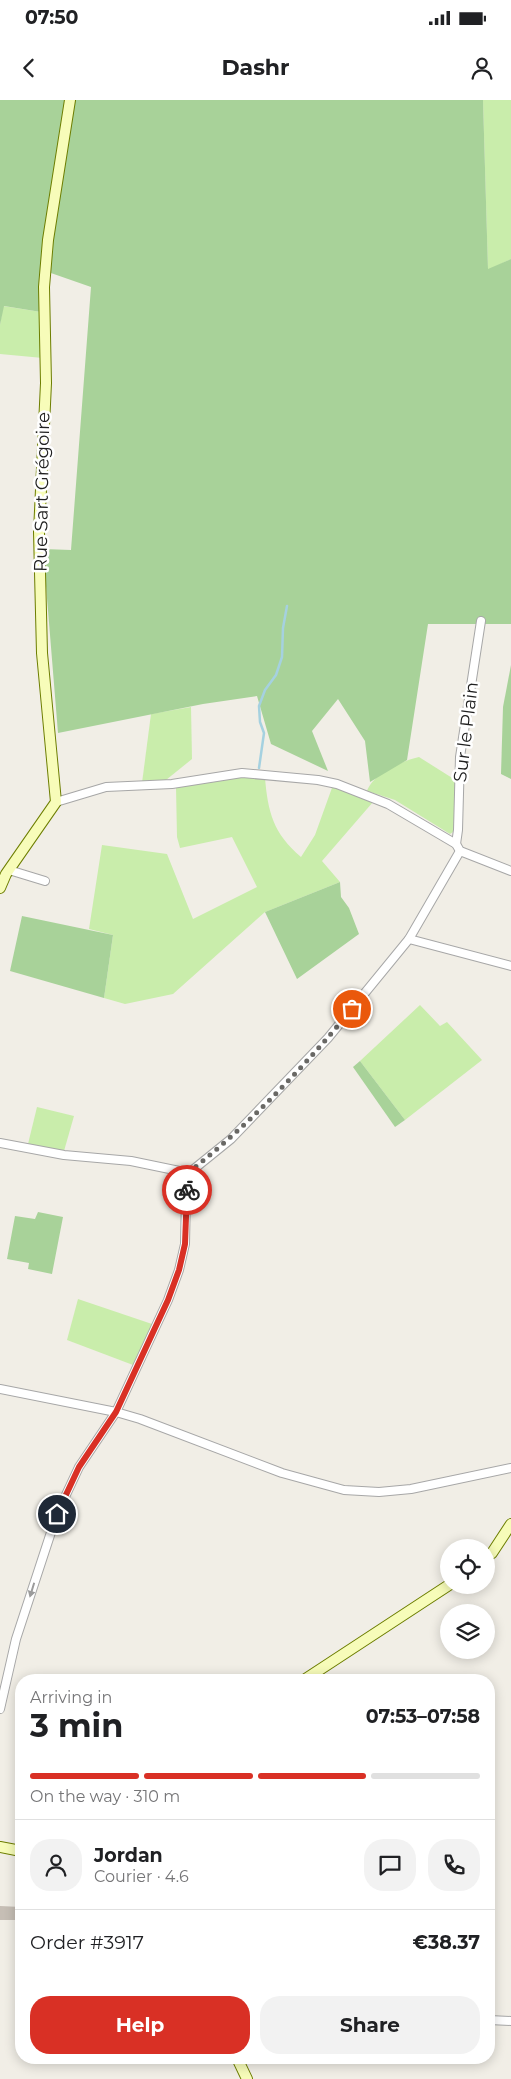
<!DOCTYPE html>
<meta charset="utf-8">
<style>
:root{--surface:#fff;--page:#f2f2f2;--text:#202124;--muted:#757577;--line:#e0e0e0;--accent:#d93025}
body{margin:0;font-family:Montserrat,sans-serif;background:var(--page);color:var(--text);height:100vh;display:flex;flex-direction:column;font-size:19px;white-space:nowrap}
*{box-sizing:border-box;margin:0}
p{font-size:16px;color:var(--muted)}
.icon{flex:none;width:28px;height:28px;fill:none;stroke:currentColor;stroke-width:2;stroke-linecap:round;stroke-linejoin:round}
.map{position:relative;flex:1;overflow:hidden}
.sheet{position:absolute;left:15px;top:1574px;width:480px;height:390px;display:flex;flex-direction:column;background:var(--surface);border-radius:20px;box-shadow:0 2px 12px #0003}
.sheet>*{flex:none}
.controls{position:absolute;left:440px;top:1439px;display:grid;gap:10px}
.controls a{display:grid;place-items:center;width:55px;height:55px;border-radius:50%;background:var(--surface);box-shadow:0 2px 12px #0003;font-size:25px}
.pin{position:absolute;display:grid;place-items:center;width:42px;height:42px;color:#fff;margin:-21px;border:2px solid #fff;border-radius:50%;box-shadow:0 1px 5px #0007}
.courier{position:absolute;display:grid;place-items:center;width:50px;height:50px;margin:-25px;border:4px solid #d93025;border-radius:50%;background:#fff;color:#222;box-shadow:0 1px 6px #0007}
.head em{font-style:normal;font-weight:700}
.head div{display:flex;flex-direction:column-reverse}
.head{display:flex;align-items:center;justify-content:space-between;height:85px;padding:0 15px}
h1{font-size:32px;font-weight:700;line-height:38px}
.bar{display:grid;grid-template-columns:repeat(4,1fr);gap:8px 5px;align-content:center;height:60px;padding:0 15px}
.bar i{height:6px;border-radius:4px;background:var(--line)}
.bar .on{background:var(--accent)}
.bar p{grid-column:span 4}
.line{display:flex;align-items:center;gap:12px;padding:0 15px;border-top:1px solid var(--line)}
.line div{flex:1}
.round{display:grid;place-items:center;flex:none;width:52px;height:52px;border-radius:20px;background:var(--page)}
.button{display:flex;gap:10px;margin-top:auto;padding:10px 15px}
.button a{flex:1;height:58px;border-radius:20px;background:var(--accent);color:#fff;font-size:20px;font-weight:700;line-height:58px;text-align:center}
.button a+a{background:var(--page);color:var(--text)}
.status{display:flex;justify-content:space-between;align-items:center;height:35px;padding:0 25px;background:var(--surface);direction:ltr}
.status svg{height:14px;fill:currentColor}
header{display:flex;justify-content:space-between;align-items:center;height:65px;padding:0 15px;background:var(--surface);font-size:22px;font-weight:700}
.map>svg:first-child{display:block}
.grass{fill:#c9edab}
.forest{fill:#a8d299}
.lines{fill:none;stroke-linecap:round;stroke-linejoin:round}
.stream{stroke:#a5d1e0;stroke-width:2.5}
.building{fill:#c6beb5}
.street-casing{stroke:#a7a7a7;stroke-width:10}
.secondary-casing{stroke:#6d7e00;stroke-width:12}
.street{stroke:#fff;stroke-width:8}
.secondary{stroke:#f7fcb9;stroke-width:10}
.oneway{fill:#9b9b9b}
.done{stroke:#696865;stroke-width:5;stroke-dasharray:0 9}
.route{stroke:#d93025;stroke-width:6}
.labels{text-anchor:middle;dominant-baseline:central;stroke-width:5;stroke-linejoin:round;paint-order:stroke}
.street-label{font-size:18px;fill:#202020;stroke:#fff}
</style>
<div class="status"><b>07:50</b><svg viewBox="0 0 49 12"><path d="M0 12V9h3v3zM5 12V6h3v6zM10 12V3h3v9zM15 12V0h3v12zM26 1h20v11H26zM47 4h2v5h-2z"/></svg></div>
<header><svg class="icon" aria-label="back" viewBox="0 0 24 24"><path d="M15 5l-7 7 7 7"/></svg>Dashr<svg class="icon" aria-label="person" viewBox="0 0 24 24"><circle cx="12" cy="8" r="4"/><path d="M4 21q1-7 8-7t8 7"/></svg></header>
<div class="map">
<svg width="511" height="1979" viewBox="0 0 511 1979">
<rect width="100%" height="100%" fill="#f1eee6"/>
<!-- grass -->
<g class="grass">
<polygon points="483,0 511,0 511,159 488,170"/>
<polygon points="3,206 41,212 43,258 0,254 0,225"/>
<polygon points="191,607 192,659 166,680 142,683 151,614"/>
<path d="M419 657 457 681 456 730 450 734 395 700 367 691C373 674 401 661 419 657Z"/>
<path d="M228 678H265C268 712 273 733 301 757L315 735 333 685 373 702 322 761 340 782 265 812 173 894 125 904 104 898 113 835 89 829 102 745 167 754 193 819 257 787 232 737 180 748 177 737 176 687Z"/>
<polygon points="420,905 440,926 447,922 482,960 405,1020 360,961"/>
<polygon points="37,1007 74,1016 64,1051 28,1044"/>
<polygon points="78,1199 152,1224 133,1265 67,1240"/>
</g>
<!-- forest -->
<g class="forest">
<polygon points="0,0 483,0 488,169 511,159 511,524 428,524 407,660 370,682 365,641 338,599 312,631 328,671 271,644 257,596 203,604 58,633 43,449 71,450 91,187 48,172 41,212 4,206 0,225"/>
<polygon points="511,565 511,679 501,674 503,607"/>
<polygon points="340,782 341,797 349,808 359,834 297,879 265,812"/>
<polygon points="22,816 113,835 104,898 10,871"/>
<polygon points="360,961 405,1020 395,1027 353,967"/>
<polygon points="38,1112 63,1117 52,1174 28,1169 29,1163 7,1159 15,1116 35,1119"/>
</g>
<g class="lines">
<!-- stream -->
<polyline class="stream" points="259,668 264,633 260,622 259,606 265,590 276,575 282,557 283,528 287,506"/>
</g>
<!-- building -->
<polygon class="building" points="0,1806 21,1807 21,1820 0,1820"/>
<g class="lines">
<!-- street casing -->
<g class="street-casing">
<g id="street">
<polyline points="56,702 106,687 172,684 242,673 318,680 337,684 388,704 456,744 460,751 511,771"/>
<polyline points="456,744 458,730 460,657 481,521"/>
<polyline points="9,770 45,781"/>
<polyline points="409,839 511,866"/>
<polyline points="0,1043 64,1055 131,1061 189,1073"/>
<polyline points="0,1289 116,1312 140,1319 282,1373 344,1390 379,1392 411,1389 511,1368"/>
<polyline points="0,1609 16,1539 57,1414 79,1367 116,1312 168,1200 179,1170 185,1144 186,1096 189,1073 231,1039 328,938 409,839 460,751"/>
<polyline points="489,1920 511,1921"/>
</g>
</g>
<!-- secondary casing -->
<g class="secondary-casing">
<g id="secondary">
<polyline points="0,788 6,774 56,702 42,553 39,432 46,283 44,187 48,140 70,0"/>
<polyline points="486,1457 492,1453 511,1424"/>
<polyline points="304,1580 449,1485"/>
<polyline points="0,1747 21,1751"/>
<polyline points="237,1958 247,1979"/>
</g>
</g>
<!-- street -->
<use href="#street" class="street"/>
<!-- secondary -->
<use href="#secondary" class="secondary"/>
</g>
<!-- one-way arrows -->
<defs><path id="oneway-solid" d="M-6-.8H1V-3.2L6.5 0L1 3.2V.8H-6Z" transform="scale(1.25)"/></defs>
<use class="oneway" href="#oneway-solid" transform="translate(32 1490) rotate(107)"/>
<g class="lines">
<!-- done -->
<path class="done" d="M187 1090 189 1072C250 1024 303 968 352 909"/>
<!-- route -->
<polyline class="route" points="57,1414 79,1367 116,1312 168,1200 179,1170 185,1144 187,1090"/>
</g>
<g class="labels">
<!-- street labels -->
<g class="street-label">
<text transform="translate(42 392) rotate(-89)">Rue Sart Grégoire</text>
<text transform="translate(466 632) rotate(-83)">Sur le Plain</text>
</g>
</g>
</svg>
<div class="controls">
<a><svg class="icon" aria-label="locate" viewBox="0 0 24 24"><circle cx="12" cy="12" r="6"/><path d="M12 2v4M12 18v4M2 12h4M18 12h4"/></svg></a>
<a><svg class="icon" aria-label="layers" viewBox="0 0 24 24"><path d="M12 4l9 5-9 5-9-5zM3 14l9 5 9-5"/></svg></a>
</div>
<div class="pin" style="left:352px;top:909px;background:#ea580c"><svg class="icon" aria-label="bag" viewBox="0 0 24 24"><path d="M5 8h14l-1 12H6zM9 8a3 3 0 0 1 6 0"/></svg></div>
<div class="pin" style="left:57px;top:1414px;background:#1f2937"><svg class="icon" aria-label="home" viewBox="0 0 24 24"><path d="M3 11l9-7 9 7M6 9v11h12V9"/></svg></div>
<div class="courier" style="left:187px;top:1090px"><svg class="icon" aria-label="bike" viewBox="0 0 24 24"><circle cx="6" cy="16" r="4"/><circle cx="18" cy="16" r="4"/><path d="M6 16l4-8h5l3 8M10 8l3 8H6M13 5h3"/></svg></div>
<section class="sheet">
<div class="head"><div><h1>3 min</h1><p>Arriving in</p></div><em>07:53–07:58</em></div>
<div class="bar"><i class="on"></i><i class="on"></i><i class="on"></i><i></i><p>On the way · 310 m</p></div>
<div class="line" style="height:90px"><a class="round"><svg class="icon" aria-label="person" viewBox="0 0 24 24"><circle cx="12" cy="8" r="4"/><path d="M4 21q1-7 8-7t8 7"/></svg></a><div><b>Jordan</b><p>Courier · 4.6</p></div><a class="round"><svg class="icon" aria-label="chat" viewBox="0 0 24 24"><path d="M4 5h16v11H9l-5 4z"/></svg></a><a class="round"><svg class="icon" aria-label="phone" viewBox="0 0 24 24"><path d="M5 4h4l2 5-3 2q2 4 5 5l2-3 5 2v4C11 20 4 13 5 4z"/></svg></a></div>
<div class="line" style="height:65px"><div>Order #3917</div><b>€38.37</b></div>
<div class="button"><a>Help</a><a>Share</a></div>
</section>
</div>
